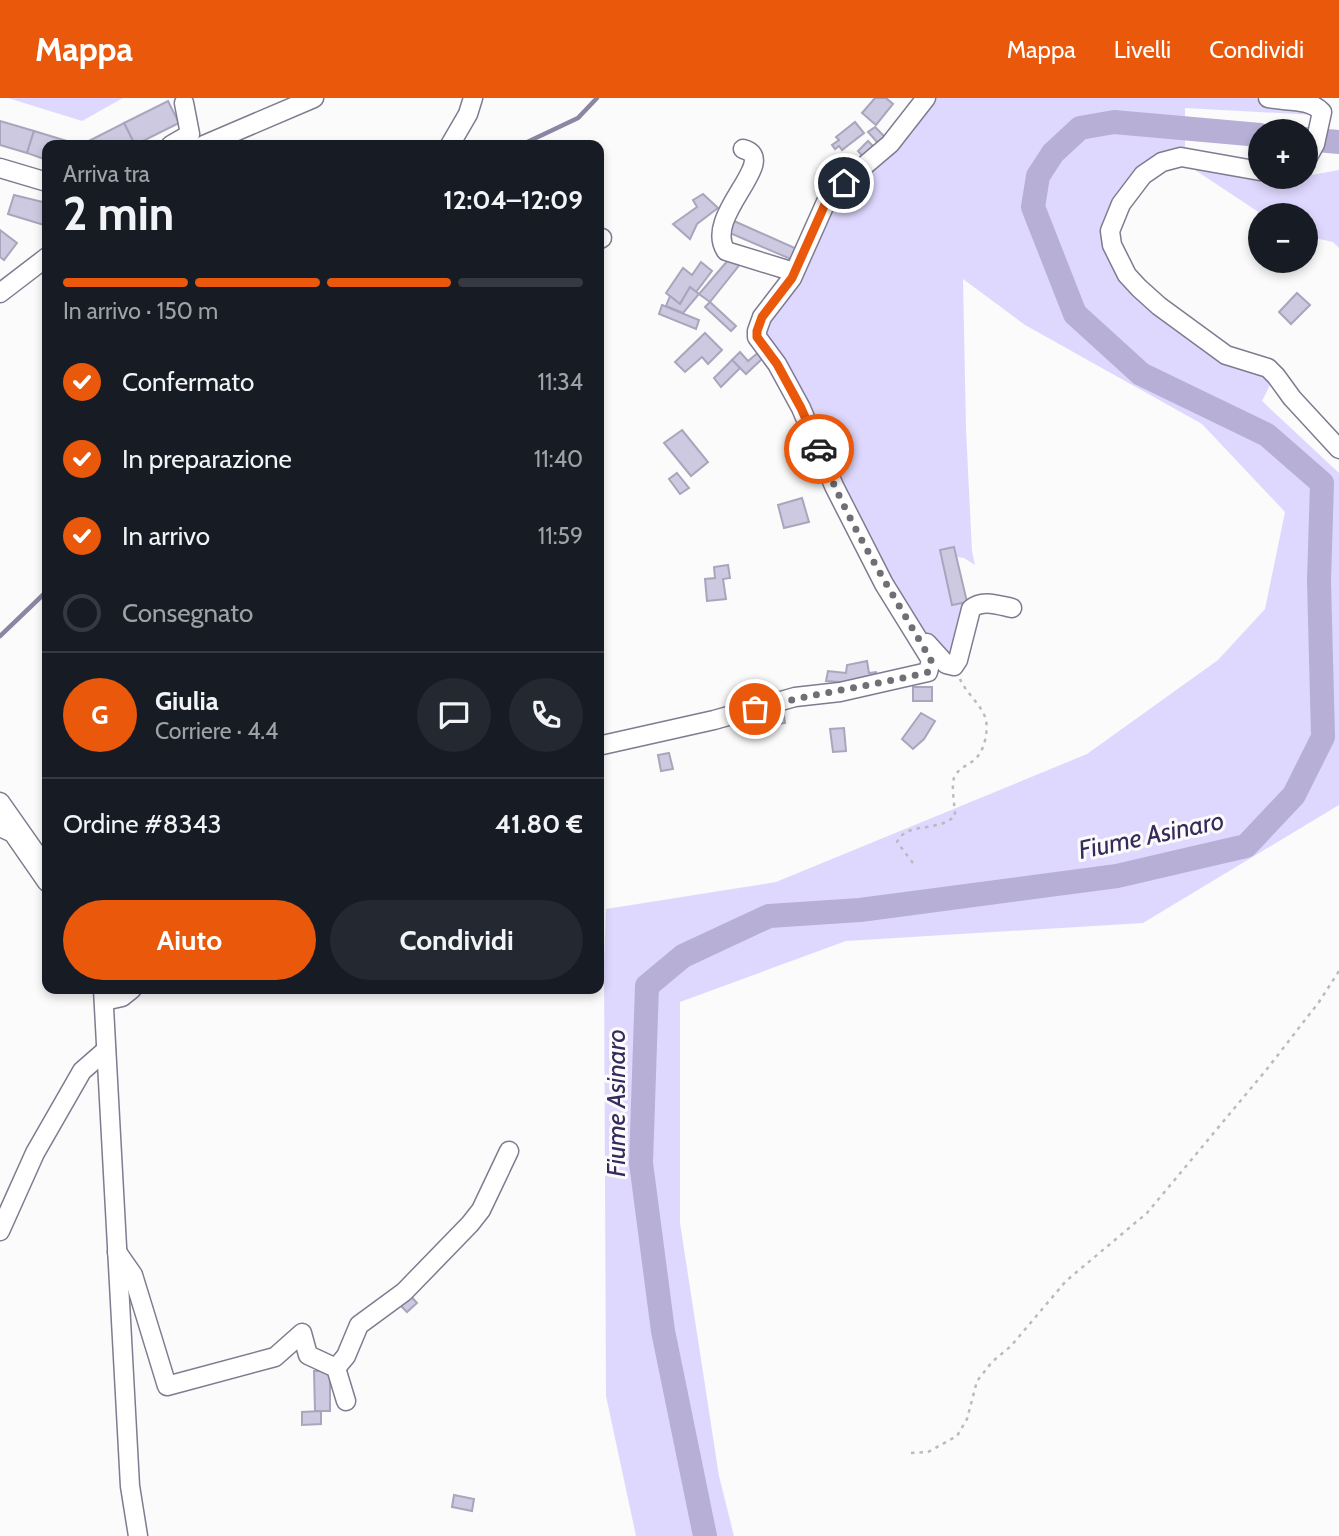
<!DOCTYPE html>
<html lang="it">
<meta charset="utf-8">
<style>
:root{--surface:#171b24;--page:#242831;--text:#f1f3f6;--muted:#9ea1a6;--line:#363941;--accent:#ea580c}
body{margin:0;font-family:Cabin,sans-serif;background:var(--page);color:var(--text);height:100vh;display:flex;flex-direction:column;font-size:26px;white-space:nowrap}
*{box-sizing:border-box;margin:0}
p{font-size:23px;color:var(--muted)}
.icon{flex:none;width:38px;height:38px;fill:none;stroke:currentColor;stroke-width:2;stroke-linecap:round;stroke-linejoin:round}
.map{position:relative;flex:1;overflow:hidden}
.drawer{position:absolute;left:42px;top:42px;width:562px;height:854px;display:flex;flex-direction:column;background:var(--surface);border-radius:14px;box-shadow:0 4px 10px #0003}
.drawer>*{flex:none}
.fabs{position:absolute;left:1248px;top:21px;display:grid;gap:14px}
.fabs a{display:grid;place-items:center;width:70px;height:70px;border-radius:50%;background:var(--surface);box-shadow:0 4px 10px #0003;font-size:35px}
.pin{position:absolute;display:grid;place-items:center;width:60px;height:60px;color:#fff;margin:-30px;border:4px solid #fff;border-radius:50%;box-shadow:0 2px 7px #0007}
.courier{position:absolute;display:grid;place-items:center;width:70px;height:70px;margin:-35px;border:5px solid #ea580c;border-radius:50%;background:#fff;color:#222;box-shadow:0 2px 9px #0007}
.head em{font-style:normal;font-weight:800}
.head div{display:flex;flex-direction:column-reverse}
.head{display:flex;align-items:center;justify-content:space-between;height:119px;padding:0 21px}
h1{font-size:46px;font-weight:800;line-height:52px}
.bar{display:grid;grid-template-columns:repeat(4,1fr);gap:10px 7px;align-content:center;height:84px;padding:0 21px}
.bar i{height:9px;border-radius:5px;background:var(--line)}
.bar .current{background:var(--accent)}
.bar p{grid-column:span 4}
.line{display:flex;align-items:center;gap:18px;padding:0 21px;border-top:2px solid var(--line)}
.line div{flex:1}
.round{display:grid;place-items:center;flex:none;width:74px;height:74px;border-radius:37px;background:var(--page)}
ol{padding:0 21px;list-style:none}
li{display:flex;align-items:center;gap:21px;height:77px}
li p{margin-inline-start:auto}
li .icon{padding:7px;border-radius:50%;background:var(--accent);color:#fff;stroke-width:4}
li:last-child{color:var(--muted)}
li i{width:38px;height:38px;border:4px solid var(--line);border-radius:50%}
.action{display:flex;gap:14px;margin-top:auto;padding:14px 21px}
.action a{flex:1;height:80px;border-radius:42px;background:var(--accent);color:#fff;font-size:28px;font-weight:800;line-height:80px;text-align:center}
.action a+a{background:var(--page);color:var(--text)}
header{display:flex;align-items:center;gap:42px;box-sizing:border-box;height:98px;padding:0 35px;background:var(--accent);color:#fff}
header strong{font-size:33px}
nav{display:flex;gap:38px;margin-inline-start:auto;font-size:24px}
.map>svg:first-child{display:block}
.green{fill:#dfd8fe}
.lines{fill:none;stroke-linecap:round;stroke-linejoin:round}
.stream{stroke:#8c85a3;stroke-width:4.5}
.river{stroke:#b7afd6;stroke-width:24}
.building{fill:#cdc9e0;stroke:#a9a5bc;stroke-width:2}
.minor-casing{stroke:#7f7b90;stroke-width:21}
.path{stroke:#bbbabd;stroke-width:2.5;stroke-dasharray:3.5 5;stroke-linecap:butt}
.minor{stroke:#fff;stroke-width:18}
.done{stroke:#716f75;stroke-width:7;stroke-dasharray:0 12.6}
.route{stroke:#ea580c;stroke-width:9}
.labels{text-anchor:middle;dominant-baseline:central;stroke-width:6;stroke-linejoin:round;paint-order:stroke}
.water-label{font-size:26px;font-style:italic;fill:#37295b;stroke:#fbfbfb}
</style>
<header>
<strong>Mappa</strong>
<nav><a>Mappa</a><a>Livelli</a><a>Condividi</a></nav>
</header>
<div class="map">
<svg width="1339" height="1438" viewBox="0 0 1339 1438">
<rect width="100%" height="100%" fill="#fbfbfb"/>
<!-- green -->
<g class="green">
<polygon points="8,0 123,0 82,23"/>
<polygon points="931,0 1255,0 1282,7 1306,8 1315,17 1185,10 1185,56 1169,55 1113,112 1126,182 1274,279 1262,303 1339,375 1339,707 1143,825 846,843 680,904 680,1125 719,1378 734,1438 636,1438 606,1298 604,865 606,811 776,784 1087,656 1218,562 1265,511 1285,414 1202,326 1025,227 963,181 966,331 972,453 975,467 964,460 957,459 954,449 940,452 952,507 967,504 955,558 942,558 904,511 761,239 823,117"/>
<polygon points="1186,66 1283,82 1339,72 1339,150 1333,144 1306,138 1306,117 1263,117"/>
</g>
<g class="lines">
<!-- stream -->
<g class="stream">
<polyline points="521,47 578,20 597,0"/>
<polyline points="0,538 47,493"/>
</g>
<!-- river -->
<g class="river">
<polyline points="1306,41 1339,44"/>
<polyline points="705,1438 663,1233 641,1065 647,888 683,858 769,818 860,812 1117,778 1246,748 1294,697 1323,639 1319,483 1322,385 1267,337 1141,276 1075,216 1033,109 1038,78 1053,55 1080,30 1114,24 1260,37"/>
</g>
</g>
<!-- building -->
<g class="building">
<polygon points="875,0 886,0 893,6 876,27 862,15"/>
<polygon points="168,3 179,25 135,47 124,25"/>
<polygon points="0,23 34,33 27,55 0,47"/>
<polygon points="855,24 864,35 842,52 839,48 835,51 832,47 839,42 836,39"/>
<polygon points="124,25 135,47 81,47"/>
<polygon points="875,29 886,40 882,45 877,44 868,34"/>
<polygon points="34,33 80,47 47,47 47,62 27,55"/>
<polygon points="868,43 873,48 874,53 865,61 858,53"/>
<polygon points="703,96 718,110 697,126 690,141 673,126 697,109 693,102"/>
<polygon points="14,97 47,105 47,128 8,116"/>
<polygon points="734,123 797,151 793,162 725,133"/>
<polygon points="0,132 17,145 4,162 0,159"/>
<polygon points="729,161 741,165 710,204 699,196"/>
<polygon points="701,164 712,173 696,194 690,189 680,206 666,195 683,170 692,177"/>
<polygon points="690,189 699,196 683,215 666,208 670,198 680,206"/>
<polygon points="1297,195 1310,207 1291,226 1279,214"/>
<polygon points="710,204 736,228 731,233 705,209"/>
<polygon points="662,207 699,222 696,231 659,216"/>
<polygon points="705,235 722,252 708,266 702,259 685,274 675,264"/>
<polygon points="760,253 764,259 746,276 732,262 740,254 748,263"/>
<polygon points="732,262 740,270 721,289 714,280"/>
<polygon points="682,332 708,364 691,378 664,345"/>
<polygon points="677,375 689,390 680,396 669,381"/>
<polygon points="802,400 809,424 784,430 778,407"/>
<polygon points="954,449 967,504 952,507 940,452"/>
<polygon points="728,467 730,480 723,481 726,501 707,503 705,481 715,480 714,469"/>
<polygon points="867,563 869,575 876,574 878,583 854,585 826,583 828,573 846,575 847,567"/>
<rect x="913" y="589" width="19" height="14"/>
<polygon points="783,612 785,625 766,628 763,615"/>
<polygon points="921,615 935,623 924,641 913,651 902,641"/>
<polygon points="844,630 846,653 833,654 830,631"/>
<polygon points="669,655 673,671 661,673 658,657"/>
<polygon points="409,1196 417,1205 407,1214 399,1206"/>
<polygon points="314,1273 330,1273 330,1313 315,1313"/>
<polygon points="321,1313 321,1326 302,1327 302,1314"/>
<polygon points="454,1397 474,1401 472,1413 452,1409"/>
</g>
<g class="lines">
<!-- minor casing -->
<g class="minor-casing">
<g id="minor">
<path d="M1268 0C1286 4 1309 0 1322 14L1315 46 1306 62"/>
<polyline points="171,47 190,36 184,5"/>
<polyline points="204,47 314,0"/>
<polyline points="450,47 468,16 473,0"/>
<path d="M743 51C782 61 702 118 726 153L794 174"/>
<polyline points="0,70 47,84"/>
<polyline points="1260,73 1181,59 1162,64 1143,77 1121,106 1110,133 1112,147 1127,177 1139,190 1159,208 1226,257 1268,270 1276,278 1292,300 1339,351"/>
<polyline points="598,142 602,140"/>
<polyline points="0,195 47,159"/>
<path d="M927 545 946 566 954 568 958 562 971 511C982 501 998 507 1012 510"/>
<polyline points="598,648 714,622 795,599 840,594 928,574 931,562 884,486 834,388 801,310 777,266 757,239 757,233 762,219 792,180 826,104 844,85 890,46 926,0"/>
<polyline points="0,704 47,771"/>
<polyline points="0,729 13,735 47,784"/>
<polyline points="103,891 130,1388 138,1438"/>
<polyline points="104,903 122,899 132,891"/>
<polyline points="0,1133 35,1055 82,973 106,952"/>
<polyline points="117,1154 133,1177 167,1288 275,1259 302,1235 308,1257 336,1270 346,1303"/>
<polyline points="336,1270 346,1258 359,1227 404,1194 470,1126 481,1112 509,1053"/>
</g>
</g>
<!-- path -->
<g class="path">
<path d="M913 765 897 744C907 723 937 735 955 718 955 708 951 690 954 680 958 669 971 667 978 658 985 649 988 633 986 622 982 607 966 595 960 581"/>
<polyline points="911,1355 928,1354 957,1338 967,1321 977,1283 992,1264 1011,1248 1066,1183 1147,1115 1267,971 1319,904 1339,873"/>
</g>
<!-- minor -->
<use href="#minor" class="minor"/>
</g>
<g class="lines">
<!-- done -->
<path class="done" d="M755 611C812 595 870 589 928 574L931 562C891 493 848 426 819 351"/>
<!-- route -->
<polyline class="route" points="819,351 801,310 777,266 757,239 757,233 762,219 792,180 826,104 844,85"/>
</g>
<g class="labels">
<!-- water labels -->
<g class="water-label">
<text transform="translate(1151 737) rotate(-12)">Fiume Asinaro</text>
<text transform="translate(616 1005) rotate(-90)">Fiume Asinaro</text>
</g>
</g>
</svg>
<div class="fabs">
<a>+</a>
<a>−</a>
</div>
<div class="pin" style="left:755px;top:611px;background:#ea580c"><svg class="icon" aria-label="bag" viewBox="0 0 24 24"><path d="M5 8h14l-1 12H6zM9 8a3 3 0 0 1 6 0"/></svg></div>
<div class="pin" style="left:844px;top:85px;background:#1f2937"><svg class="icon" aria-label="home" viewBox="0 0 24 24"><path d="M3 11l9-7 9 7M6 9v11h12V9"/></svg></div>
<div class="courier" style="left:819px;top:351px"><svg class="icon" aria-label="car" viewBox="0 0 24 24"><path d="M5 17H2v-5l4-1 3-4h7l3 4 3 1v5h-3M9 17h6M6 11h13"/><circle cx="7" cy="17" r="2"/><circle cx="17" cy="17" r="2"/></svg></div>
<section class="drawer">
<div class="head"><div><h1>2 min</h1><p>Arriva tra</p></div><em>12:04–12:09</em></div>
<div class="bar"><i class="current"></i><i class="current"></i><i class="current"></i><i></i><p>In arrivo · 150 m</p></div>
<ol>
<li><svg class="icon" aria-label="check" viewBox="0 0 24 24"><path d="M5 12l5 5 9-10"/></svg>Confermato<p>11:34</p></li>
<li><svg class="icon" aria-label="check" viewBox="0 0 24 24"><path d="M5 12l5 5 9-10"/></svg>In preparazione<p>11:40</p></li>
<li><svg class="icon" aria-label="check" viewBox="0 0 24 24"><path d="M5 12l5 5 9-10"/></svg>In arrivo<p>11:59</p></li>
<li><i></i>Consegnato</li>
</ol>
<div class="line" style="height:126px"><b class="round" style="background:var(--accent);color:#fff">G</b><div><b>Giulia</b><p>Corriere · 4.4</p></div><a class="round"><svg class="icon" aria-label="chat" viewBox="0 0 24 24"><path d="M4 5h16v11H9l-5 4z"/></svg></a><a class="round"><svg class="icon" aria-label="phone" viewBox="0 0 24 24"><path d="M5 4h4l2 5-3 2q2 4 5 5l2-3 5 2v4C11 20 4 13 5 4z"/></svg></a></div>
<div class="line" style="height:91px"><div>Ordine #8343</div><b>41.80 €</b></div>
<div class="action"><a>Aiuto</a><a>Condividi</a></div>
</section>
</div>
